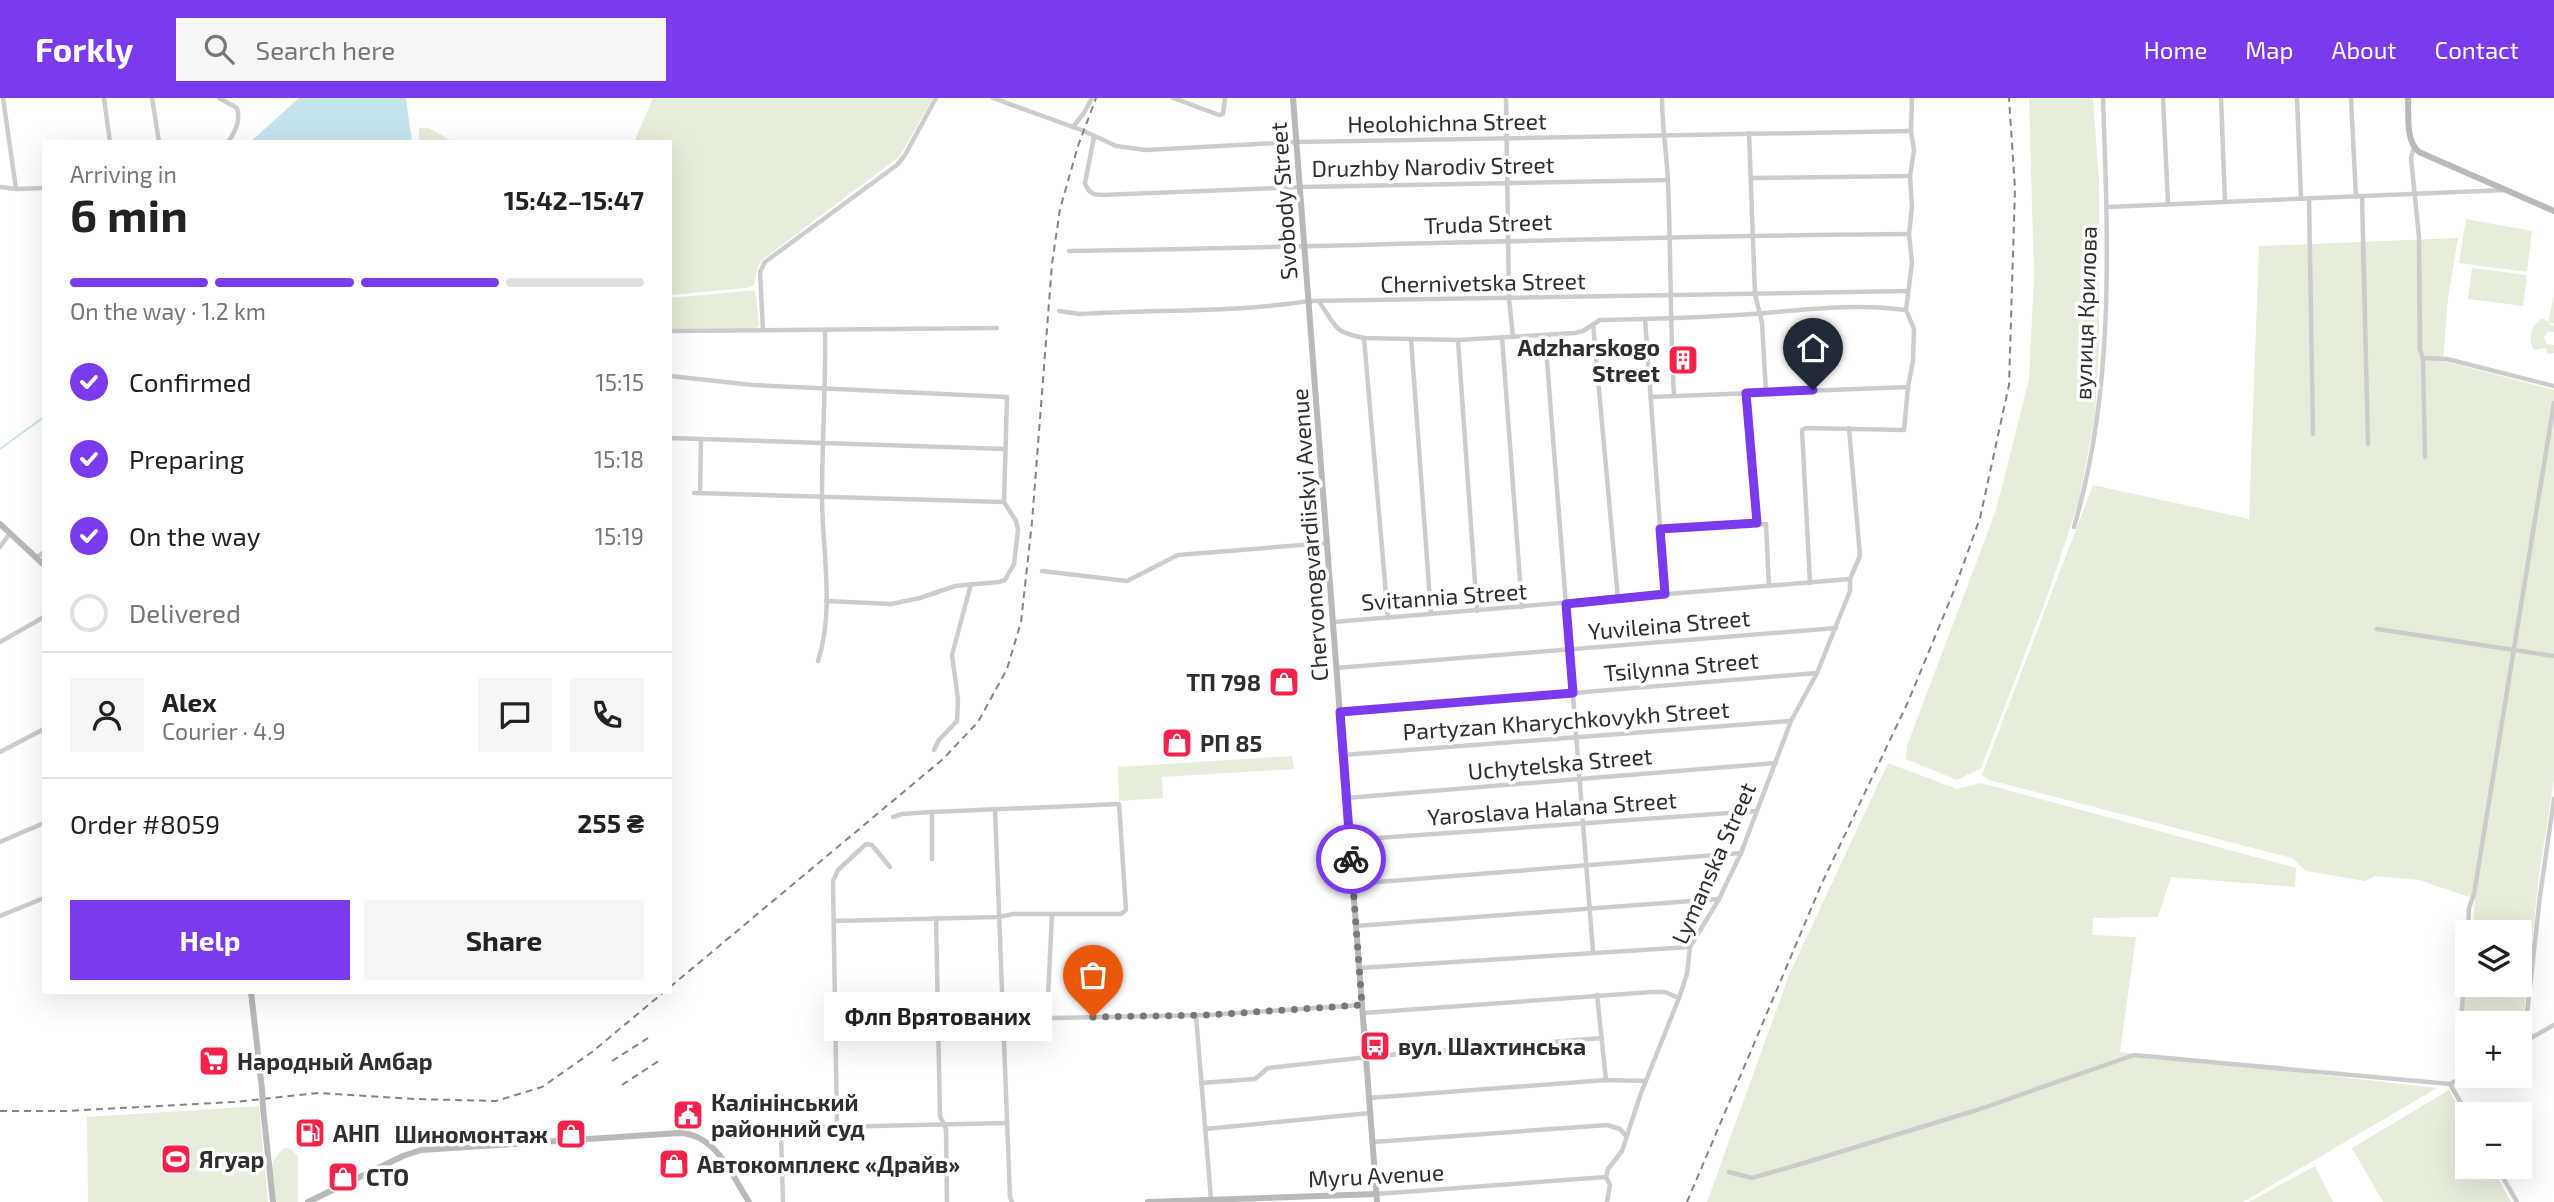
<!DOCTYPE html>
<meta charset="utf-8">
<style>
:root{--surface:#fff;--page:#f6f6f6;--text:#222;--muted:#767676;--line:#e0e0e0;--accent:#7c3aed}
body{margin:0;font-family:"Exo 2",sans-serif;background:var(--page);color:var(--text);height:100vh;display:flex;flex-direction:column;font-size:26px;white-space:nowrap}
*{box-sizing:border-box;margin:0}
p{font-size:23px;color:var(--muted)}
.icon{flex:none;width:38px;height:38px;fill:none;stroke:currentColor;stroke-width:2;stroke-linecap:round;stroke-linejoin:round}
.map{position:relative;flex:1;overflow:hidden}
.sheet{position:absolute;left:42px;top:42px;width:630px;height:854px;display:flex;flex-direction:column;background:var(--surface);border-radius:0px;box-shadow:0 7px 28px #0002}
.sheet>*{flex:none}
.tools{position:absolute;left:2455px;top:822px;display:grid;gap:14px}
.tools a{display:grid;place-items:center;width:77px;height:77px;border-radius:0px;background:var(--surface);box-shadow:0 7px 28px #0002;font-size:35px}
.pin{position:absolute;display:grid;place-items:center;width:60px;height:60px;color:#fff;margin:-72px -30px;border-radius:50% 50% 50% 0;rotate:-45deg;box-shadow:0 0 7px #0007}
.pin .icon{rotate:45deg}
.courier{position:absolute;display:grid;place-items:center;width:70px;height:70px;margin:-35px;border:5px solid #7c3aed;border-radius:50%;background:#fff;color:#222;box-shadow:0 2px 9px #0007}
.bubble{position:absolute;height:49px;border-radius:0px;background:var(--surface);box-shadow:0 7px 28px #0002;font-size:23px;font-weight:700;line-height:49px;text-align:center}
.summary em{font-style:normal;font-weight:700}
.summary div{display:flex;flex-direction:column-reverse}
.summary{display:flex;align-items:center;justify-content:space-between;height:119px;padding:0 28px}
h1{font-size:46px;font-weight:700;line-height:52px}
.bar{display:grid;grid-template-columns:repeat(4,1fr);gap:10px 7px;align-content:center;height:84px;padding:0 28px}
.bar i{height:9px;border-radius:5px;background:var(--line)}
.bar .selected{background:var(--accent)}
.bar p{grid-column:span 4}
.line{display:flex;align-items:center;gap:18px;padding:0 28px;border-top:2px solid var(--line)}
.line div{flex:1}
.round{display:grid;place-items:center;flex:none;width:74px;height:74px;border-radius:0px;background:var(--page)}
ol{padding:0 28px;list-style:none}
li{display:flex;align-items:center;gap:21px;height:77px}
li p{margin-inline-start:auto}
li .icon{padding:7px;border-radius:50%;background:var(--accent);color:#fff;stroke-width:4}
li:last-child{color:var(--muted)}
li i{width:38px;height:38px;border:4px solid var(--line);border-radius:50%}
.cta{display:flex;gap:14px;margin-top:auto;padding:14px 28px}
.cta a{flex:1;height:80px;border-radius:0px;background:var(--accent);color:#fff;font-size:28px;font-weight:700;line-height:80px;text-align:center}
.cta a+a{background:var(--page);color:var(--text)}
header{display:flex;align-items:center;gap:42px;box-sizing:border-box;height:98px;padding:0 35px;background:var(--accent);color:#fff}
header strong{font-size:33px}
nav{display:flex;gap:38px;margin-inline-start:auto;font-size:24px}
.search{width:490px;height:63px;background:var(--page);display:flex;align-items:center;gap:18px;box-sizing:border-box;padding:0 24px;border-radius:0px;color:var(--muted);font-size:26px}
.map>svg:first-child{display:block}
.green{fill:#e7eddb}
.water{fill:#c6e4ef}
.lines{fill:none;stroke-linecap:round;stroke-linejoin:round}
.stream{stroke:#c6e4ef;stroke-width:2}
.street{stroke:#ccc;stroke-width:4.5}
.secondary{stroke:#b9b9b9;stroke-width:6}
.rail{stroke:#848484;stroke-width:2;stroke-dasharray:7 5;stroke-linecap:butt}
.secondary-bridge{stroke:#b9b9b9;stroke-width:6}
.done{stroke:#787878;stroke-width:7;stroke-dasharray:0 12.6}
.route{stroke:#7c3aed;stroke-width:9}
.labels{text-anchor:middle;dominant-baseline:central;stroke-width:7;stroke-linejoin:round;paint-order:stroke}
.street-label{font-size:23px;fill:#2f2f2f;stroke:#fff}
.poi-label{font-size:23px;font-weight:bold;fill:#2f2f2f;stroke:#fff;text-anchor:start}
</style>
<header>
<strong>Forkly</strong>
<div class="search"><svg class="icon" aria-label="search" viewBox="0 0 24 24"><circle cx="10" cy="10" r="6"/><path d="M15 15l6 6"/></svg>Search here</div>
<nav><a>Home</a><a>Map</a><a>About</a><a>Contact</a></nav>
</header>
<div class="map">
<svg width="2554" height="1104" viewBox="0 0 2554 1104">
<rect width="100%" height="100%" fill="#fff"/>
<!-- green -->
<g class="green">
<polygon points="653,0 933,0 900,58 762,162 757,171 754,187 747,190 670,197 670,44 634,44"/>
<polygon points="2029,0 2093,0 2099,82 2099,246 2095,318 2079,403 2047,499 1981,670 1957,682 1906,661 1907,648 1996,412 2029,281 2034,179"/>
<polygon points="419,30 428,30 454,44 419,44"/>
<polygon points="2466,121 2532,133 2527,174 2459,165"/>
<polygon points="2458,140 2448,201 2443,263 2554,292 2554,681 2539,778 2522,933 2520,937 2520,926 2468,926 2467,947 2461,941 2467,877 2468,887 2520,887 2520,835 2472,835 2475,801 2419,782 2375,778 2365,783 2306,773 2292,760 1989,682 1982,677 2093,387 2249,421 2259,148"/>
<polygon points="2472,170 2527,177 2523,208 2468,201"/>
<polygon points="755,192 759,226 757,230 670,231 670,200"/>
<path d="M2554 197V225H2548L2554 228V234L2548 233 2544 239 2547 246 2554 247V255L2548 256 2545 250 2534 252C2527 240 2531 226 2543 220L2548 224Z"/>
<polygon points="1292,658 1294,671 1162,679 1163,700 1119,703 1118,669"/>
<polygon points="1888,665 1957,691 1981,685 2296,770 2295,789 2171,779 2158,819 2093,820 2092,837 2136,839 2120,954 2437,990 2243,1104 1707,1104 1789,877"/>
<polygon points="2449,992 2467,1025 2468,1069 2492,1069 2511,1104 2383,1104 2352,1050"/>
<polygon points="259,1008 268,1104 88,1104 87,1019"/>
<path d="M284 1050 291 1051 298 1058V1104H273C271 1083 266 1066 284 1050Z"/>
<polygon points="2315,1068 2333,1104 2249,1104"/>
</g>
<!-- water -->
<polygon class="water" points="299,0 406,0 412,44 250,44"/>
<g class="lines">
<!-- stream -->
<polyline class="stream" points="0,351 44,319"/>
<!-- street -->
<g class="street">
<polyline points="104,0 110,44"/>
<polyline points="152,0 159,44"/>
<path d="M219 0 237 10C241 23 235 34 228 44"/>
<polyline points="993,0 1084,33 1116,48 1146,52 1296,44 1911,33"/>
<polyline points="1173,0 1219,17 1223,16 1225,0"/>
<polyline points="1506,0 1509,201 1513,239"/>
<path d="M1662 0C1662 29 1667 56 1668 85 1671 156 1670 227 1674 298"/>
<polyline points="2163,0 2168,106"/>
<polyline points="2221,0 2225,104"/>
<polyline points="2297,0 2301,101"/>
<polyline points="2351,0 2356,99"/>
<polyline points="1073,29 1084,15 1092,0"/>
<polyline points="1749,35 1755,196 1762,225 1766,294"/>
<path d="M1094 39 1085 85C1088 94 1092 97 1102 97L1301 89 1668 82"/>
<polyline points="2414,49 2411,60 2419,139 2420,252 2423,260 2425,359"/>
<polyline points="1751,80 1910,78"/>
<polyline points="0,89 16,91 3,0"/>
<polyline points="16,91 44,90"/>
<polyline points="2362,98 2368,346"/>
<polyline points="2309,100 2313,336"/>
<polyline points="2107,109 2505,92"/>
<path d="M1069 153C1349 149 1629 138 1909 136"/>
<path d="M1320 205C1337 229 1333 234 1364 240L1458 242 1575 235 1583 233 1600 222C1650 221 1701 220 1751 216 1803 212 1854 205 1906 212"/>
<path d="M1059 213 1080 216C1156 211 1233 215 1309 203L1908 193"/>
<polyline points="1645,221 1665,497"/>
<polyline points="1593,226 1618,501"/>
<polyline points="763,232 760,174 765,164 897,67 905,57 936,0"/>
<polyline points="670,233 997,230"/>
<polyline points="1545,237 1593,854"/>
<polyline points="1502,239 1522,509"/>
<polyline points="1364,240 1388,520"/>
<polyline points="1411,241 1431,516"/>
<polyline points="1458,242 1477,513"/>
<polyline points="2423,260 2447,261 2554,288"/>
<polyline points="670,278 753,287 1007,299 1004,404 1016,423 1018,432 1014,466 1005,482 999,484 955,488 920,500 891,506 826,503"/>
<polyline points="1746,295 1757,425"/>
<polyline points="1651,299 1908,289"/>
<polyline points="670,340 1005,351"/>
<polyline points="694,395 1004,404"/>
<polyline points="700,395 701,342"/>
<path d="M2074 429C2115 290 2108 144 2103 0"/>
<polyline points="1660,431 1766,426 1769,488"/>
<polyline points="0,449 10,435"/>
<polyline points="36,460 44,454"/>
<polyline points="1042,473 1127,483 1178,457 1327,445"/>
<polyline points="1810,485 1802,332 1806,330 1904,332 1908,289 1913,263 1914,231 1906,212 1912,165 1909,136 1912,109 1910,78 1914,52 1911,33 1912,0"/>
<polyline points="1333,524 1850,481"/>
<polyline points="2377,531 2554,558"/>
<polyline points="0,544 44,519"/>
<path d="M818 563C835 511 822 452 822 398 822 343 826 288 825 232"/>
<polyline points="1336,570 1836,530"/>
<polyline points="1340,614 1817,575"/>
<polyline points="934,652 939,642 957,623 958,601 952,557 971,486"/>
<polyline points="0,654 44,631"/>
<polyline points="1343,657 1791,623"/>
<polyline points="1346,700 1776,665"/>
<polyline points="995,711 1010,1099 1012,1104"/>
<polyline points="893,719 902,716 931,714"/>
<polyline points="1349,742 1757,713"/>
<polyline points="0,744 44,725"/>
<polyline points="1353,786 1741,755"/>
<polyline points="0,818 44,800"/>
<polyline points="936,820 940,1018 946,1031 947,1104"/>
<polyline points="834,823 999,819 1013,816 1121,816 1126,812 1119,706 932,714 932,761"/>
<polyline points="1356,828 1718,801"/>
<polyline points="2468,835 2469,810 2474,796 2554,305"/>
<polyline points="2468,838 2459,945 2460,958 2468,970"/>
<polyline points="1359,870 1690,849"/>
<polyline points="1597,897 1606,982"/>
<polyline points="1363,915 1652,894 1665,894 1679,900"/>
<polyline points="1196,918 1211,1101"/>
<polyline points="1047,920 1052,816"/>
<polyline points="1003,921 1208,917 1362,907"/>
<polyline points="2529,941 2525,933 2540,798 2554,701"/>
<polyline points="2520,946 2554,927"/>
<polyline points="2468,976 2450,986 2468,1017"/>
<polyline points="1201,985 1255,981 1268,970 1377,958 1602,940"/>
<polyline points="1369,1000 1606,982 1646,983"/>
<polyline points="837,1029 833,783 838,772 866,746 872,747 890,769"/>
<polyline points="1205,1031 1370,1015"/>
<polyline points="1373,1044 1607,1027 1620,1031 1626,1038"/>
<polyline points="2497,1069 2517,1104"/>
<polyline points="1729,1074 1752,1080 1804,1065 1977,1012 2134,957 2450,986"/>
<polyline points="1376,1096 1606,1079"/>
<polyline points="783,1104 781,1036 787,1030 1006,1025"/>
<polyline points="1607,1104 1610,1087 1606,1079 1608,1071 1622,1053 1641,995 1679,900 1687,876 1690,849 1719,801 1741,755 1791,623 1817,575 1850,493 1850,481 1860,458 1849,330"/>
</g>
<!-- secondary -->
<g class="secondary">
<polyline points="1293,0 1377,1104"/>
<path d="M2408 0C2409 17 2405 42 2419 54L2554 113"/>
<polyline points="0,426 44,467"/>
<polyline points="251,894 262,991"/>
<polyline points="263,1010 273,1104"/>
<path d="M308 1104 403 1058 421 1052 679 1035C716 1036 731 1076 749 1104"/>
<polyline points="1148,1104 1376,1096"/>
</g>
<!-- rail -->
<g class="rail">
<polyline points="670,889 943,661 978,624 1007,571 1021,524 1032,424 1052,166 1060,111 1078,48 1096,0"/>
<polyline points="612,963 648,940"/>
<polyline points="622,987 660,962"/>
<polyline points="0,1013 65,1013 234,1004 319,995 416,1001 496,1003 542,989 592,954 664,894"/>
<polyline points="1687,1104 1822,785 1908,604 1953,495 1980,420 2009,287 2015,91 2009,0"/>
</g>
<!-- secondary-bridge -->
<polyline class="secondary-bridge" points="262,991 263,1010"/>
</g>
<g class="lines">
<!-- done -->
<polyline class="done" points="1093,919 1208,917 1362,907 1351,761"/>
<!-- route -->
<polyline class="route" points="1351,761 1340,614 1573,595 1566,506 1665,496 1660,431 1757,425 1746,295 1813,292"/>
</g>
<!-- icons -->
<defs>
<g id="building-square" transform="scale(1.575)"><rect x="-9" y="-9" width="18" height="18" rx="4" fill="#f5224a" stroke="#fff"/><path d="M-4-6H4V6H1V3H-1V6H-4ZM-2.5-4.3h1.7v1.8h-1.7ZM.8-4.3h1.7v1.8H.8ZM-2.5-1h1.7V.8h-1.7ZM.8-1h1.7V.8H.8Z" fill="#fff"/></g>
<g id="shop-square" transform="scale(1.575)"><rect x="-9" y="-9" width="18" height="18" rx="4" fill="#f5224a" stroke="#fff"/><path d="M-5-2.5h2.3a2.7 3.5 0 0 1 5.4 0H5L5.5 6h-11ZM-1.5-2.5h3a1.5 2.3 0 0 0-3 0Z" fill="#fff"/></g>
<g id="bus-square" transform="scale(1.575)"><rect x="-9" y="-9" width="18" height="18" rx="4" fill="#f5224a" stroke="#fff"/><path d="M-5-6H5V4H4V6H2V4H-2V6H-4V4H-5ZM-3.5-4V0h7V-4ZM-3.5 1.2v1.5H-2V1.2ZM2 1.2v1.5H3.5V1.2Z" fill="#fff"/></g>
<g id="supermarket-square" transform="scale(1.575)"><rect x="-9" y="-9" width="18" height="18" rx="4" fill="#f5224a" stroke="#fff"/><path d="M-6-5.5h2.5l.6 2H6L4.5 2H-2.5L-4.4-4H-6ZM-1.5 3.2a1.3 1.3 0 1 0 .1 0ZM3 3.2a1.3 1.3 0 1 0 .1 0Z" fill="#fff"/></g>
<g id="civic-square" transform="scale(1.575)"><rect x="-9" y="-9" width="18" height="18" rx="4" fill="#f5224a" stroke="#fff"/><path d="M-.6-6.5H3V-4.5H.6V-3L4-1V1h2V6H-6V1h2V-1L-.6-3ZM-1.2 2.5V6h2.4V2.5Z" fill="#fff"/></g>
<g id="fuel-square" transform="scale(1.575)"><rect x="-9" y="-9" width="18" height="18" rx="4" fill="#f5224a" stroke="#fff"/><path d="M-5.5-6h7V0h2V4h1.3V-2.5L3-4.5l.8-.8L6-3V5H2.5V1h-1V6h-7ZM-4.2-4.7v3.2H.2V-4.7Z" fill="#fff"/></g>
<g id="stadium-square" transform="scale(1.575)"><rect x="-9" y="-9" width="18" height="18" rx="4" fill="#f5224a" stroke="#fff"/><path d="M0-5a6.5 5 0 1 0 0 10a6.5 5 0 1 0 0-10ZM-3.5-1.8h7v3.6h-7Z" fill="#fff"/></g>
</defs>
<g fill-rule="evenodd">
<use href="#building-square" x="1683" y="262"/>
<use href="#shop-square" x="1284" y="584"/>
<use href="#shop-square" x="1177" y="645"/>
<use href="#bus-square" x="1375" y="948"/>
<use href="#supermarket-square" x="214" y="963"/>
<use href="#civic-square" x="688" y="1017"/>
<use href="#fuel-square" x="310" y="1035"/>
<use href="#shop-square" x="571" y="1036"/>
<use href="#stadium-square" x="176" y="1061"/>
<use href="#shop-square" x="674" y="1066"/>
<use href="#shop-square" x="343" y="1079"/>
</g>
<g class="labels">
<!-- street labels -->
<g class="street-label">
<text transform="translate(1447 24) rotate(-1)">Heolohichna Street</text>
<text transform="translate(1433 68) rotate(-1)">Druzhby Narodiv Street</text>
<text transform="translate(1283 103) rotate(-94)">Svobody Street</text>
<text transform="translate(1488 125) rotate(-2)">Truda Street</text>
<text transform="translate(1483 184) rotate(-1)">Chernivetska Street</text>
<text transform="translate(2085 215) rotate(-88)">вулиця Крилова</text>
<text transform="translate(1309 437) rotate(-94)">Chervonogvardiiskyi Avenue</text>
<text transform="translate(1444 498) rotate(-4)">Svitannia Street</text>
<text transform="translate(1669 526) rotate(-5)">Yuvileina Street</text>
<text transform="translate(1681 568) rotate(-5)">Tsilynna Street</text>
<text transform="translate(1566 622) rotate(-4)">Partyzan Kharychkovykh Street</text>
<text transform="translate(1560 665) rotate(-5)">Uchytelska Street</text>
<text transform="translate(1552 710) rotate(-4)">Yaroslava Halana Street</text>
<text transform="translate(1713 765) rotate(-66)">Lymanska Street</text>
<text transform="translate(1376 1077) rotate(-3)">Myru Avenue</text>
</g>
<!-- poi labels -->
<g class="poi-label">
<text x="1660" y="249" text-anchor="end">Adzharskogo<tspan x="1660" dy="26">Street</tspan></text>
<text x="1261" y="584" text-anchor="end">ТП 798</text>
<text x="1200" y="645">РП 85</text>
<text x="1398" y="948">вул. Шахтинська</text>
<text x="237" y="963">Народный Амбар</text>
<text x="711" y="1004">Калінінський<tspan x="711" dy="26">районний суд</tspan></text>
<text x="333" y="1035">АНП</text>
<text x="548" y="1036" text-anchor="end">Шиномонтаж</text>
<text x="199" y="1061">Ягуар</text>
<text x="697" y="1066">Автокомплекс «Драйв»</text>
<text x="366" y="1079">СТО</text>
</g>
</g>
</svg>
<div class="tools">
<a><svg class="icon" aria-label="layers" viewBox="0 0 24 24"><path d="M12 4l9 5-9 5-9-5zM3 14l9 5 9-5"/></svg></a>
<a>+</a>
<a>−</a>
</div>
<div class="pin" style="left:1093px;top:919px;background:#ea580c"><svg class="icon" aria-label="bag" viewBox="0 0 24 24"><path d="M5 8h14l-1 12H6zM9 8a3 3 0 0 1 6 0"/></svg></div>
<div class="pin" style="left:1813px;top:292px;background:#1f2937"><svg class="icon" aria-label="home" viewBox="0 0 24 24"><path d="M3 11l9-7 9 7M6 9v11h12V9"/></svg></div>
<div class="courier" style="left:1351px;top:761px"><svg class="icon" aria-label="bike" viewBox="0 0 24 24"><circle cx="6" cy="16" r="4"/><circle cx="18" cy="16" r="4"/><path d="M6 16l4-8h5l3 8M10 8l3 8H6M13 5h3"/></svg></div>
<div class="bubble" style="left:824px;top:894px;width:228px">Флп Врятованих</div>
<section class="sheet">
<div class="summary"><div><h1>6 min</h1><p>Arriving in</p></div><em>15:42–15:47</em></div>
<div class="bar"><i class="selected"></i><i class="selected"></i><i class="selected"></i><i></i><p>On the way · 1.2 km</p></div>
<ol>
<li><svg class="icon" aria-label="check" viewBox="0 0 24 24"><path d="M5 12l5 5 9-10"/></svg>Confirmed<p>15:15</p></li>
<li><svg class="icon" aria-label="check" viewBox="0 0 24 24"><path d="M5 12l5 5 9-10"/></svg>Preparing<p>15:18</p></li>
<li><svg class="icon" aria-label="check" viewBox="0 0 24 24"><path d="M5 12l5 5 9-10"/></svg>On the way<p>15:19</p></li>
<li><i></i>Delivered</li>
</ol>
<div class="line" style="height:126px"><a class="round"><svg class="icon" aria-label="person" viewBox="0 0 24 24"><circle cx="12" cy="8" r="4"/><path d="M4 21q1-7 8-7t8 7"/></svg></a><div><b>Alex</b><p>Courier · 4.9</p></div><a class="round"><svg class="icon" aria-label="chat" viewBox="0 0 24 24"><path d="M4 5h16v11H9l-5 4z"/></svg></a><a class="round"><svg class="icon" aria-label="phone" viewBox="0 0 24 24"><path d="M5 4h4l2 5-3 2q2 4 5 5l2-3 5 2v4C11 20 4 13 5 4z"/></svg></a></div>
<div class="line" style="height:91px"><div>Order #8059</div><b>255 ₴</b></div>
<div class="cta"><a>Help</a><a>Share</a></div>
</section>
</div>
